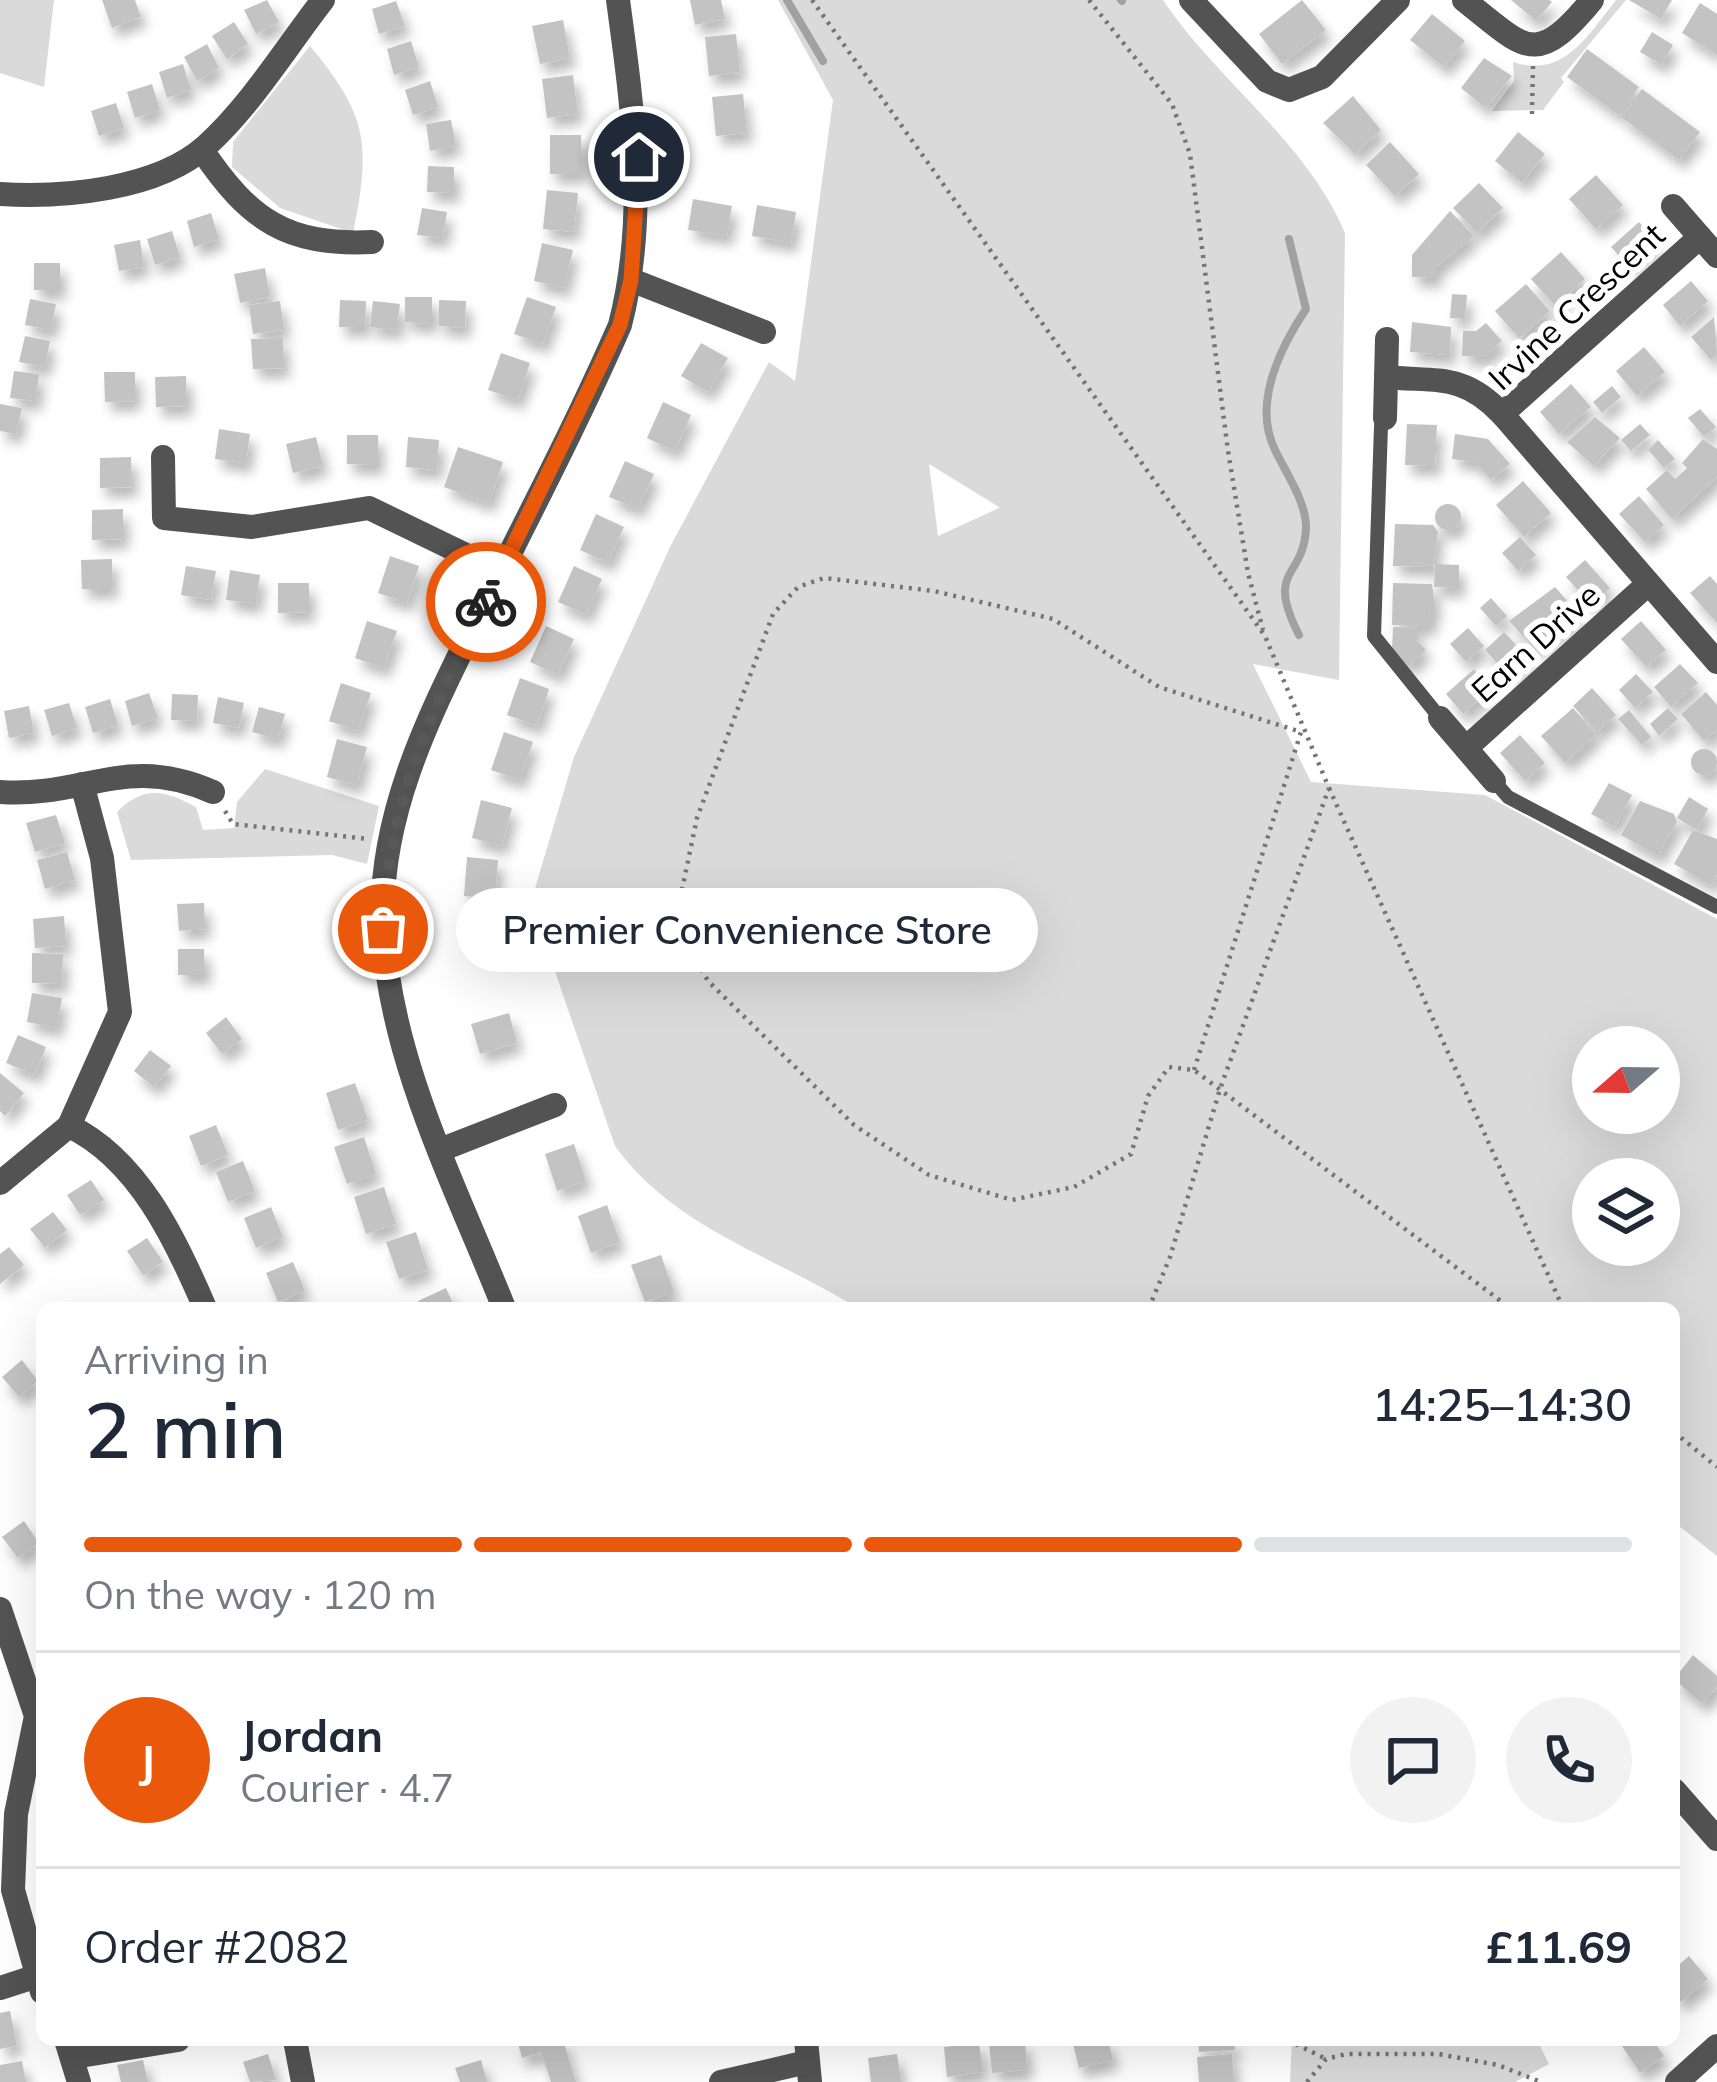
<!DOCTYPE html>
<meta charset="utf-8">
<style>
:root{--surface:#fff;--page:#f2f2f3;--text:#1f2937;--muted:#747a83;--line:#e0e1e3;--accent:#ea580c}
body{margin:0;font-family:Mulish,sans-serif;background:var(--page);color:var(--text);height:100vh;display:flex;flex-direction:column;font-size:45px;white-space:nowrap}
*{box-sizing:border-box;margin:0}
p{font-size:39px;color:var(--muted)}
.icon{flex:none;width:66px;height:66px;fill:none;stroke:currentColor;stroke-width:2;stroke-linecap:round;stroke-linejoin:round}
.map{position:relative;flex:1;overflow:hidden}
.details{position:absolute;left:36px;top:1302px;width:1644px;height:744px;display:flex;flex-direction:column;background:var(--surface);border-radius:18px;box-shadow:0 12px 48px #0002}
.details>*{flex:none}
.needle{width:78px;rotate:250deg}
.controls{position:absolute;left:1572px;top:1026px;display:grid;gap:24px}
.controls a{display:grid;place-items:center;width:108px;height:108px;border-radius:50%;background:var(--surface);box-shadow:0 12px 48px #0002;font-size:60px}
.pin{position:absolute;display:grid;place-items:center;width:102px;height:102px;color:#fff;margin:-51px;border:6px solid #fff;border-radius:50%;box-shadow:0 3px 12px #0007}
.courier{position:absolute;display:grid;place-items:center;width:120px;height:120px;margin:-60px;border:9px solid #ea580c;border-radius:50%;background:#fff;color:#222;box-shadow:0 3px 15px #0007}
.bubble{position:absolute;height:84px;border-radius:42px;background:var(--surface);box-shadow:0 12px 48px #0002;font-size:39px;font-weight:600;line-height:84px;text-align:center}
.head em{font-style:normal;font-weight:600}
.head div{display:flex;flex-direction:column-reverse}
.head{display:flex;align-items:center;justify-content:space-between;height:204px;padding:0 48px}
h1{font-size:78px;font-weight:600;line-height:90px}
.bar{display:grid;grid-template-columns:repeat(4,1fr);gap:18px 12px;align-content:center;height:144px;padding:0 48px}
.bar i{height:15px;border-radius:9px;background:var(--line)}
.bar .selected{background:var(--accent)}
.bar p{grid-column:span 4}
.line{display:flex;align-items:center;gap:30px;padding:0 48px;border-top:3px solid var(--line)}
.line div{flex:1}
.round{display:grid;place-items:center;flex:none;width:126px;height:126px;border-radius:63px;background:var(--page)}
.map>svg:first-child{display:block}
.green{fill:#dadada;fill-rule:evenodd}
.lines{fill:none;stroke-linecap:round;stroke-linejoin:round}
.stream{stroke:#a1a1a1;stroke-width:8}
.building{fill:#c3c3c3;filter:url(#shadow)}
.path{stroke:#757575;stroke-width:4.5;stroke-dasharray:3 6;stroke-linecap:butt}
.lane{stroke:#535353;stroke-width:14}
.street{stroke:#535353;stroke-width:24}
.done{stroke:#595959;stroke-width:12;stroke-dasharray:0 21.6}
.route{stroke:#ea580c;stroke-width:15}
.labels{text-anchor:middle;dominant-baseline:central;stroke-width:12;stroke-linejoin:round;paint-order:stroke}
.street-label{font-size:33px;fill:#000;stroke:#fff}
</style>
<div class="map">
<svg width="1717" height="2082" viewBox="0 0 1717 2082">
<defs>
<filter id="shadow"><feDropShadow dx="6" dy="10" stdDeviation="6" flood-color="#0004"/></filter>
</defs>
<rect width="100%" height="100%" fill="#fff"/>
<!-- green -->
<g class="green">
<polygon points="0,0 54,0 44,87 0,73"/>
<path d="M778 0H1163C1218 82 1307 142 1345 233L1339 680 1253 664 1311 782 1485 795 1717 919V1556L1674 1522V1308H857C773 1255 675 1229 615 1146L531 902 574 757 671 545 769 362 795 381 833 100ZM929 464 999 507V508L938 536ZM1593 1047H1659V1113H1593ZM1593 1179H1659V1245H1593Z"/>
<path d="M1616 0H1626L1561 78 1564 82 1543 110 1492 111 1514 81 1513 62C1564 79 1588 35 1616 0Z"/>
<path d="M310 46C368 116 371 144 353 233L280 208 232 167 233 142Z"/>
<path d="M265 769 379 806 367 864 332 855 131 860 117 812C144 785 164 790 196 807L203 830 234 828 237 802Z"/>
<polygon points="1292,2040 1537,2040 1549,2064 1515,2082 1290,2082"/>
</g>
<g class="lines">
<!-- stream -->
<g class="stream">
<polyline points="787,0 823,61"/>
<polyline points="1121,0 1122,1"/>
<path d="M1289 239 1306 309C1280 348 1252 403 1275 450 1286 473 1307 503 1306 529 1303 580 1265 568 1299 635"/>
</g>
</g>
<!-- building -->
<g class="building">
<polygon points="102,0 135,0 141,17 112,28"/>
<polygon points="267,0 279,22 256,34 244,10"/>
<polygon points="690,0 721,0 725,19 695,25"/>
<polygon points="1302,0 1326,30 1282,64 1259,34"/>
<polygon points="1511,0 1549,0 1552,2 1536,21"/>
<polygon points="1629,0 1672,0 1661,19"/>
<polygon points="396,1 405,26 379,34 372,9"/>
<polygon points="1700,3 1717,14 1717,55 1682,33"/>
<polygon points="1432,14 1465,41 1444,67 1410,40"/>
<polygon points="563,20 570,58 540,64 532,26"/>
<polygon points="234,22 248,44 227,59 212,36"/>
<polygon points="1652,32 1673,45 1662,65 1640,52"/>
<polygon points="736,34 740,73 709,76 705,37"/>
<polygon points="411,41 419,67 394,75 387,49"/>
<polygon points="207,44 219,68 197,81 184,57"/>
<polygon points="1587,49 1639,87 1619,115 1567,77"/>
<polygon points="1484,58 1512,76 1486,108 1461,88"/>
<polygon points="183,64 191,90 167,98 159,72"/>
<polygon points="573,75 578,114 547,118 542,79"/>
<polygon points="430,81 438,107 413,115 405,90"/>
<polygon points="152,84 160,110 135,118 127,92"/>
<polygon points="1642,89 1700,132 1679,160 1621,117"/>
<polygon points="743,94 747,133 716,136 712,97"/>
<polygon points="1353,96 1381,130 1355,154 1323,123"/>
<polygon points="116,103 124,128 99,136 91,111"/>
<polygon points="451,120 456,146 430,151 426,124"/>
<polygon points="1518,132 1545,154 1522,183 1495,161"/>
<rect x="550" y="135" width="31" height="39"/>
<polygon points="1390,142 1419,174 1395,196 1366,165"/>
<polygon points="428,166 454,167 454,193 427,192"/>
<polygon points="1596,175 1623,205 1596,229 1569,199"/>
<polygon points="1479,183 1503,208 1477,233 1453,208"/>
<polygon points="547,190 578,193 574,232 543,229"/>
<polygon points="693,199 732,206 727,236 688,230"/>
<polygon points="757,205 796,212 791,243 752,236"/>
<polygon points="422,208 447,212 443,238 417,235"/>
<polygon points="1450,211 1474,236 1436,267 1436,278 1412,277 1412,255"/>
<polygon points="211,213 219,239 194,247 187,221"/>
<polygon points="1639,222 1657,241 1629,267 1611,247"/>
<polygon points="172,231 180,257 155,265 147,239"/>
<polygon points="140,240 144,267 119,271 114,245"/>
<polygon points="542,243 573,250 564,288 534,281"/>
<polygon points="1561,252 1585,279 1555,306 1531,279"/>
<rect x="34" y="263" width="26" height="27"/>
<polygon points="265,268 270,297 240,303 234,274"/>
<polygon points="1691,281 1708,301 1680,326 1663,305"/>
<polygon points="1526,284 1550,311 1519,338 1495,311"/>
<polygon points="1452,294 1467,295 1465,319 1450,318"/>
<polygon points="405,297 432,297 432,324 405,322"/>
<polygon points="527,297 556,307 543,344 514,334"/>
<polygon points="30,299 56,304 51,330 25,325"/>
<polygon points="340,300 366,301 365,327 339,327"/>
<polygon points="439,300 466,301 465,328 439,326"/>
<polygon points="280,301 284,330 253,334 249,305"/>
<polygon points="373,301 400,304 397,330 370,327"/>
<polygon points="1714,317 1717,355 1711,360 1691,337"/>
<polygon points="1412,322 1451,327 1450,355 1410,352"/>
<polygon points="1486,323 1502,341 1484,357 1462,356 1463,331 1476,331"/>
<polygon points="25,336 50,341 45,367 19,362"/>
<polygon points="283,338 284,368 253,369 251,339"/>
<polygon points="701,343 728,358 708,392 681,376"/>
<polygon points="1644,347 1665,372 1637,396 1616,371"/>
<polygon points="501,353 530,363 518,400 488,390"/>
<polygon points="14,371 39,374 36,401 10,398"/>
<polygon points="104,372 135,372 135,401 105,402"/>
<polygon points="186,376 187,406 156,407 155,377"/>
<polygon points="1571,384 1591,407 1559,434 1540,412"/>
<polygon points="1612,386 1621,397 1602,413 1593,402"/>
<polygon points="663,402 691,415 675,451 647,438"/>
<polygon points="0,404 22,408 16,434 0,431"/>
<polygon points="1700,409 1716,427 1704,437 1688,418"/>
<polygon points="1595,417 1620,438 1594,466 1567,442"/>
<polygon points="1407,424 1437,425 1435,466 1405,465"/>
<polygon points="1640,424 1650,435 1631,451 1621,440"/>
<polygon points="219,429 250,434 246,463 215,459"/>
<polygon points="1455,434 1488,439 1510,464 1491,480 1475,462 1452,459"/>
<polygon points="347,435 378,435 378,465 347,464"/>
<polygon points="316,437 323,466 293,473 286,444"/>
<polygon points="408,437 439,440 437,470 406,467"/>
<polygon points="1703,439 1717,449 1717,477 1672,519 1646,489 1667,470 1675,479 1687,468 1682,463"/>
<polygon points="1658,440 1675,459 1664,468 1648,450"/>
<polygon points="458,447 503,462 489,503 444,487"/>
<polygon points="131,457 132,487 100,488 100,458"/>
<polygon points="625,461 654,474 638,509 609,497"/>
<polygon points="1523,481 1551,513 1524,537 1496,505"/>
<polygon points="1639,496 1664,525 1645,542 1619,514"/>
<circle cx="1448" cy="517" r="13"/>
<polygon points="123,509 123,539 92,540 92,510"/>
<polygon points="596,514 624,527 608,563 580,550"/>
<polygon points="1395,524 1433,525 1438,532 1433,567 1393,566"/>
<polygon points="1520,537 1536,555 1518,571 1502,553"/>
<polygon points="390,556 419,566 407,603 378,593"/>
<polygon points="112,559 112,589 82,589 81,560"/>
<polygon points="1585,560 1610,588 1591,605 1566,577"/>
<polygon points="1435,564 1459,565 1459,588 1434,587"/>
<polygon points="186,566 216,571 211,600 181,595"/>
<polygon points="574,566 602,579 586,615 558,602"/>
<polygon points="230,570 260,575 256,604 226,600"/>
<polygon points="1710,576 1717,584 1717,623 1690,593"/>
<polygon points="278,583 309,583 309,612 278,613"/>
<polygon points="1393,583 1432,584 1436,611 1431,611 1431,626 1392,625"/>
<polygon points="1555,587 1579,614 1536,650 1509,621"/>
<polygon points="1491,598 1507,616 1496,626 1480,608"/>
<polygon points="367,621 397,631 384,668 355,658"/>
<polygon points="1641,621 1666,650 1646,667 1621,639"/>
<polygon points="546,626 574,639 558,675 530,662"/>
<polygon points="1393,627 1417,628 1417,640 1426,650 1408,667 1392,650"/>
<polygon points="1468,628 1484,646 1466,662 1450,644"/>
<polygon points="1504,632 1529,658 1509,676 1485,650"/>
<polygon points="1680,664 1698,683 1671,707 1654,687"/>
<polygon points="1474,669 1491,689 1463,714 1446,694"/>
<polygon points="1636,674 1653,692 1635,708 1619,690"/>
<polygon points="520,678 549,689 537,726 507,715"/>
<polygon points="341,683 371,693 358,731 329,721"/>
<polygon points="1592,688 1616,715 1597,732 1573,706"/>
<polygon points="1706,692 1717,705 1717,730 1704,741 1681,714"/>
<polygon points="149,693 158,718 132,726 125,701"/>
<polygon points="172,694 198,695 197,721 171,720"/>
<polygon points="218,697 244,703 239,728 213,723"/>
<polygon points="110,699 118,725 93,733 85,707"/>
<polygon points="69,703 77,728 52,736 44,710"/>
<polygon points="29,706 34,733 9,738 4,711"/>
<polygon points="259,707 285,714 278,739 252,732"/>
<polygon points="1573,708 1596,735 1565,763 1541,736"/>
<polygon points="1668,708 1678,719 1659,736 1650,724"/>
<polygon points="1629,710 1651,737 1642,745 1618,719"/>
<polygon points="504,732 533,742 520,780 491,770"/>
<polygon points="1520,735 1545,763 1525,781 1500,753"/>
<polygon points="337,739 367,747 357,785 327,777"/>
<circle cx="1704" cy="762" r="13"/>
<polygon points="1609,783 1632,795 1615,827 1591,814"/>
<polygon points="1689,797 1708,809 1697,830 1677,818"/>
<polygon points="481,800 512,808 502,846 472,838"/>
<polygon points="1640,801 1674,814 1677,822 1658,856 1621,835"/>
<polygon points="56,815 65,843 35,852 26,823"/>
<polygon points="1693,830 1717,839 1717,875 1711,885 1674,864"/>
<polygon points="67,852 75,880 45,889 37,860"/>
<polygon points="467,857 498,860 495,899 464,896"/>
<polygon points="204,903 205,929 179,931 177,904"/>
<polygon points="64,916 66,946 35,948 33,919"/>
<polygon points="178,949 204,949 205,975 178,975"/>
<polygon points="32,953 63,954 62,984 32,983"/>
<polygon points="32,993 62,998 57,1028 27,1022"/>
<polygon points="509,1013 517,1043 480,1054 471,1024"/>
<polygon points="226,1017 242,1039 222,1054 206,1033"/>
<polygon points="18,1035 46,1047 35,1075 6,1063"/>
<polygon points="150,1050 171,1066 154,1087 134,1071"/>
<polygon points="0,1073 24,1093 5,1116 0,1111"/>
<polygon points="355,1083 368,1120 338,1130 326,1093"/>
<polygon points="216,1125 228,1155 201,1166 189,1136"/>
<polygon points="364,1137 376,1174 347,1184 334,1147"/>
<polygon points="574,1144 586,1181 557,1191 545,1154"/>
<polygon points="243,1161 255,1191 228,1202 216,1172"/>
<polygon points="91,1180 104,1200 80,1215 67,1195"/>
<polygon points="384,1187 396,1224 366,1234 354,1197"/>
<polygon points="607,1205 620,1242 591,1253 578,1216"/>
<polygon points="271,1207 283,1237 256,1248 244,1218"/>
<polygon points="53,1212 67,1230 45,1248 30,1229"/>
<polygon points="416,1232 428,1270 399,1279 386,1242"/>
<polygon points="147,1238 163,1262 143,1275 127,1251"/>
<polygon points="9,1247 24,1265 0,1284 0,1254"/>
<polygon points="661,1255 674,1292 645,1302 631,1265"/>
<polygon points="293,1262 305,1291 278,1302 266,1273"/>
<polygon points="446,1288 455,1308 421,1308 418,1301"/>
<polygon points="22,1360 38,1381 19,1397 2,1377"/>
<polygon points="24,1521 39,1543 18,1558 2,1537"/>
<polygon points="1693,1655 1717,1676 1717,1687 1702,1704 1674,1679"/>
<polygon points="1689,1956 1708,1979 1681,2002 1674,1993 1674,1969"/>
<polygon points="10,2011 17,2046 0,2049 0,2013"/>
<polygon points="517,2040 563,2040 576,2082 551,2082 541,2052 522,2058"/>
<polygon points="1072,2040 1108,2040 1113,2060 1079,2068"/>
<polygon points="1198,2040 1234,2040 1235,2050 1199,2052"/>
<polygon points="1625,2040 1653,2040 1664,2056 1640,2073 1620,2043"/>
<polygon points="1025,2041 1027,2070 992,2073 989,2044"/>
<polygon points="979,2043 983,2072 947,2077 944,2047"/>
<polygon points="268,2054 276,2080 250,2082 243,2062"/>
<polygon points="897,2054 901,2082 871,2082 868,2058"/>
<polygon points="1232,2054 1234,2082 1199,2082 1197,2057"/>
<polygon points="143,2060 148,2082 121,2082 117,2065"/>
<polygon points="481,2060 487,2082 460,2082 455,2068"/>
<polygon points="22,2061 26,2082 0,2082 0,2065"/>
</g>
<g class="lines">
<!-- path -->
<g class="path">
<polyline points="812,0 1265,636 1329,788 1220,1089 1170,1257 1149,1308"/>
<polyline points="1089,0 1172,104 1190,154 1228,451 1248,573 1263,630"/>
<polyline points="1532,114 1533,66"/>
<polyline points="1329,788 1563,1308"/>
<polyline points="225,811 233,824 368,839"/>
<polyline points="1194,1070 1301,732 1159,687 1053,619 934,591 824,578 798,587 773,614 697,818 675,923 708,981 854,1125 929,1175 1012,1200 1074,1187 1131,1154 1148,1096 1169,1067 1194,1070 1510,1308"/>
<polyline points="1674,1432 1717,1467"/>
<polyline points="1288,2040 1326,2059"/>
<polyline points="1307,2082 1326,2059 1346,2054 1438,2054 1498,2065 1541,2082"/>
</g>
<!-- lane -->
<g class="lane">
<polyline points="1385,418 1381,426 1374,636 1440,718"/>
<polyline points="1494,781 1508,797 1717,907"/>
</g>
<!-- street -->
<g class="street">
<polyline points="1191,0 1267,81 1289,90 1322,77 1398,0"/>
<path d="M1464 0C1526 49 1535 69 1592 0"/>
<path d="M202 150C249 220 287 246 372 242"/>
<path d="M0 194C62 198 157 190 206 146 252 104 285 49 323 0"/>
<polyline points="1673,206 1700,237"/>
<polyline points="1717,256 1700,237 1502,414 1717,662"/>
<polyline points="631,280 764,332"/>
<path d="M1386 377C1438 382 1463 373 1502 414"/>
<polyline points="1385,418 1387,339"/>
<polyline points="163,457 164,518 252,527 369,508 501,572"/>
<polyline points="1440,718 1494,781"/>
<polyline points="1466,748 1648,584"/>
<path d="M0 792C85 798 126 753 213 792"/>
<path d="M69 1126C138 1159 176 1240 205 1308"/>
<polyline points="440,1150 555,1105"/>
<polyline points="0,1183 69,1126 120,1012 102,858 82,784"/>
<path d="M504 1308C456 1187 390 1061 383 929 377 811 435 705 485 603 531 511 579 419 620 325 648 216 633 110 618 0"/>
<polyline points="0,1609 36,1716 16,1814 13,1890 42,1992"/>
<polyline points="1674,1790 1717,1839"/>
<polyline points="0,1988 34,1977"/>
<polyline points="66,2040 79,2082"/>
<polyline points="295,2040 303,2082"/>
<polyline points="806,2040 810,2082"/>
<polyline points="74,2057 178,2040"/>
<polyline points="721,2082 807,2062"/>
<polyline points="1677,2082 1717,2046"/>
</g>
</g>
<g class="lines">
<!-- done -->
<path class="done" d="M383 929C389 802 430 714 486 602"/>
<!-- route -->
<polyline class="route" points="486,602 620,325 631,280 639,157"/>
</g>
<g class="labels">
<!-- street labels -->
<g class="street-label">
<text transform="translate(1576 306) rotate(-43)">Irvine Crescent</text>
<text transform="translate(1535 642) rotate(-42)">Earn Drive</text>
</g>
</g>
</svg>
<div class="controls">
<a><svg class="needle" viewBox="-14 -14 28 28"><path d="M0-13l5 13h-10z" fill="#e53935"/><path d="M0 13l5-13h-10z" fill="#747a83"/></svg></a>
<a><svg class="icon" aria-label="layers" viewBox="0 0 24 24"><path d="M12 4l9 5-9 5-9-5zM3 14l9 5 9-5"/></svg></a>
</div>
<div class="pin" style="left:383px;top:929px;background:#ea580c"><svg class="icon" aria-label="bag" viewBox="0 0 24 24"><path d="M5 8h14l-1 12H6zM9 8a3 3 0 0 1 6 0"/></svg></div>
<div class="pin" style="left:639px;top:157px;background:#1f2937"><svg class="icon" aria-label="home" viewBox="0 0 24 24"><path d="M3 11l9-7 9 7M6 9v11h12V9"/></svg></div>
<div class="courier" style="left:486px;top:602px"><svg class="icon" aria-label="bike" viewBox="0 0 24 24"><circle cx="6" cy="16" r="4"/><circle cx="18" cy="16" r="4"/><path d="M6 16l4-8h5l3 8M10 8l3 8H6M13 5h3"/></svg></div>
<div class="bubble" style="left:456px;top:888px;width:582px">Premier Convenience Store</div>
<section class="details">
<div class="head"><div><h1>2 min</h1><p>Arriving in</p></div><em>14:25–14:30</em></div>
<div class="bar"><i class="selected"></i><i class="selected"></i><i class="selected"></i><i></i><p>On the way · 120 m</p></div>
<div class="line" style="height:216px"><b class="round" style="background:var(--accent);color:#fff">J</b><div><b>Jordan</b><p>Courier · 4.7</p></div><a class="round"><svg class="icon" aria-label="chat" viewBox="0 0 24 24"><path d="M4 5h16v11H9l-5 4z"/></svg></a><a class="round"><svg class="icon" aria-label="phone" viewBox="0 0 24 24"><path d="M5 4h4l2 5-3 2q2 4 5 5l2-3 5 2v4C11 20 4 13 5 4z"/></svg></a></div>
<div class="line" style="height:156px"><div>Order #2082</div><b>£11.69</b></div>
</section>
</div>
